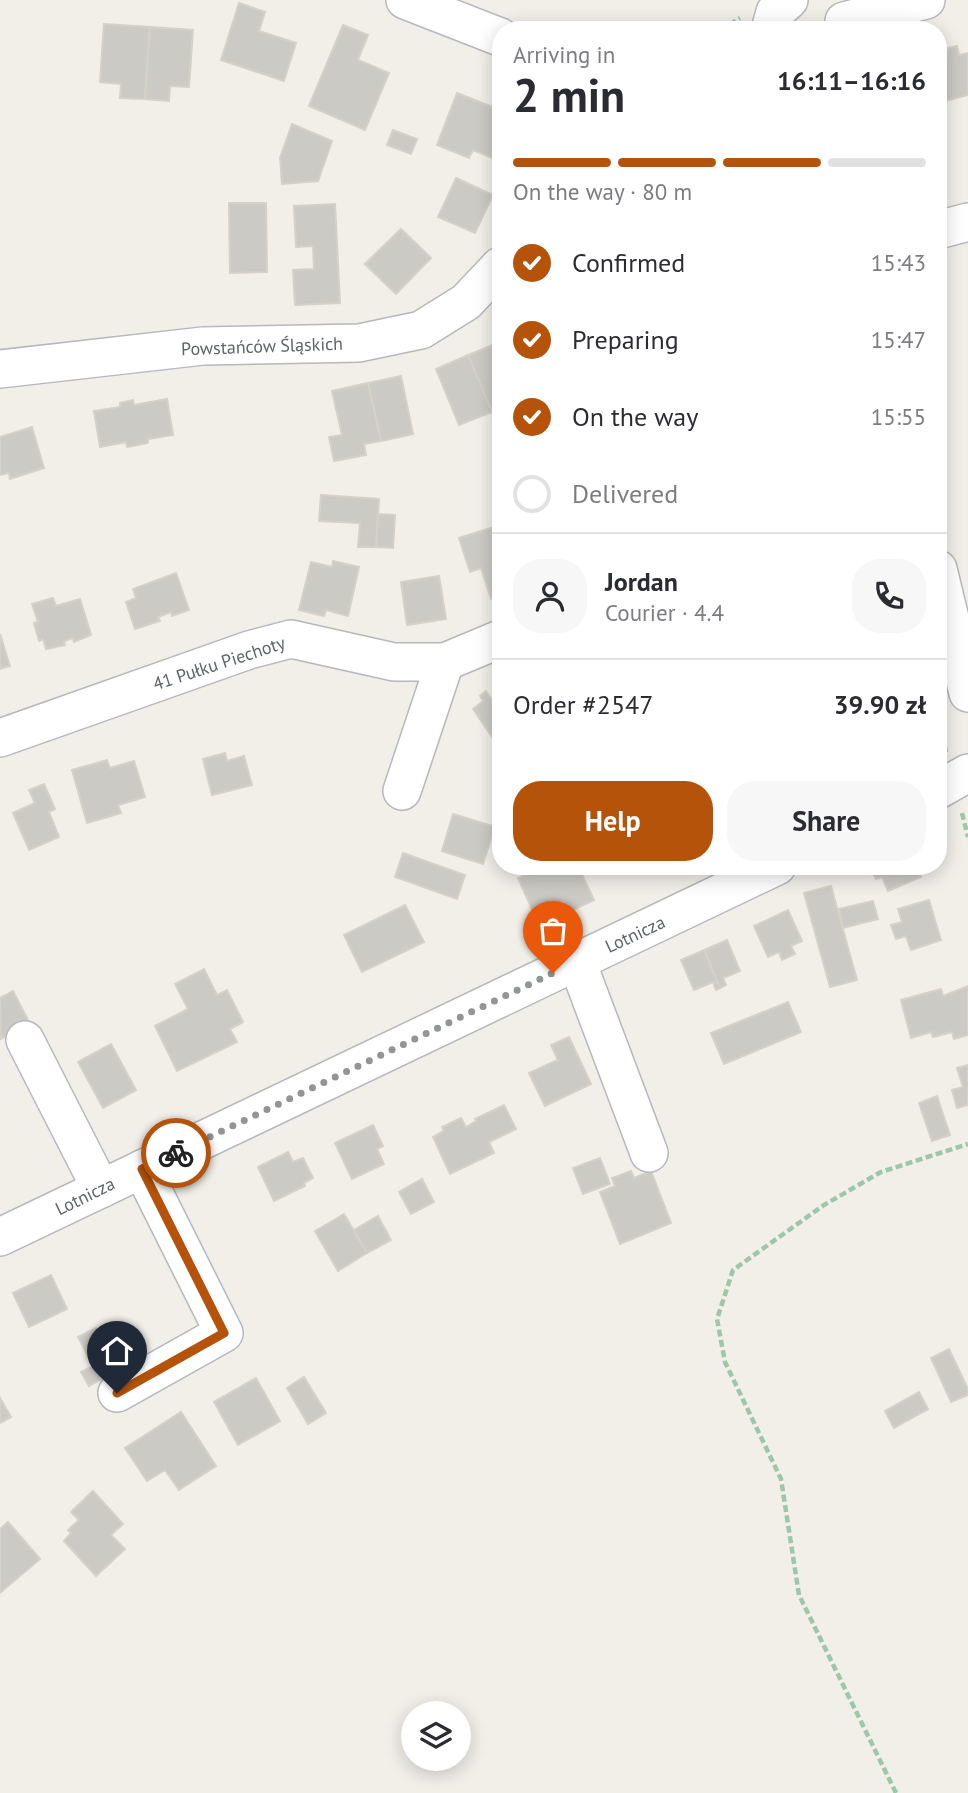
<!DOCTYPE html>
<meta charset="utf-8">
<style>
:root{--surface:#fff;--page:#f7f7f7;--text:#2b2b33;--muted:#7c7c81;--line:#e1e1e2;--accent:#b45309}
body{margin:0;font-family:"PT Sans",sans-serif;background:var(--page);color:var(--text);height:100vh;display:flex;flex-direction:column;font-size:26px;white-space:nowrap}
*{box-sizing:border-box;margin:0}
p{font-size:23px;color:var(--muted)}
.icon{flex:none;width:38px;height:38px;fill:none;stroke:currentColor;stroke-width:2;stroke-linecap:round;stroke-linejoin:round}
.map{position:relative;flex:1;overflow:hidden}
.drawer{position:absolute;left:492px;top:21px;width:455px;height:854px;display:flex;flex-direction:column;background:var(--surface);border-radius:28px;box-shadow:0 4px 18px #0003}
.drawer>*{flex:none}
.buttons{position:absolute;left:401px;top:1701px;display:grid;gap:14px}
.buttons a{display:grid;place-items:center;width:70px;height:70px;border-radius:50%;background:var(--surface);box-shadow:0 4px 18px #0003;font-size:35px}
.pin{position:absolute;display:grid;place-items:center;width:60px;height:60px;color:#fff;margin:-72px -30px;border-radius:50% 50% 50% 0;rotate:-45deg;box-shadow:0 0 7px #0007}
.pin .icon{rotate:45deg}
.courier{position:absolute;display:grid;place-items:center;width:70px;height:70px;margin:-35px;border:5px solid #b45309;border-radius:50%;background:#fff;color:#222;box-shadow:0 2px 9px #0007}
.overview em{font-style:normal;font-weight:700}
.overview div{display:flex;flex-direction:column-reverse}
.overview{display:flex;align-items:center;justify-content:space-between;height:119px;padding:0 21px}
h1{font-size:46px;font-weight:700;line-height:52px}
.bar{display:grid;grid-template-columns:repeat(4,1fr);gap:10px 7px;align-content:center;height:84px;padding:0 21px}
.bar i{height:9px;border-radius:5px;background:var(--line)}
.bar .current{background:var(--accent)}
.bar p{grid-column:span 4}
.line{display:flex;align-items:center;gap:18px;padding:0 21px;border-top:2px solid var(--line)}
.line div{flex:1}
.round{display:grid;place-items:center;flex:none;width:74px;height:74px;border-radius:28px;background:var(--page)}
ol{padding:0 21px;list-style:none}
li{display:flex;align-items:center;gap:21px;height:77px}
li p{margin-inline-start:auto}
li .icon{padding:7px;border-radius:50%;background:var(--accent);color:#fff;stroke-width:4}
li:last-child{color:var(--muted)}
li i{width:38px;height:38px;border:4px solid var(--line);border-radius:50%}
.primary-button{display:flex;gap:14px;margin-top:auto;padding:14px 21px}
.primary-button a{flex:1;height:80px;border-radius:28px;background:var(--accent);color:#fff;font-size:28px;font-weight:700;line-height:80px;text-align:center}
.primary-button a+a{background:var(--page);color:var(--text)}
.map>svg:first-child{display:block}
.building{fill:#cccac5;stroke:#d6d1c6;stroke-width:2}
.lines{fill:none;stroke-linecap:round;stroke-linejoin:round}
.minor-casing{stroke:#b5b8bc;stroke-width:40}
.path{stroke:#9cc7a9;stroke-width:4.5;stroke-dasharray:7 3.5;stroke-linecap:butt}
.minor{stroke:#fff;stroke-width:37}
.done{stroke:#929495;stroke-width:7;stroke-dasharray:0 12.6}
.route{stroke:#b45309;stroke-width:9}
.labels{text-anchor:middle;dominant-baseline:central;stroke-width:5;stroke-linejoin:round;paint-order:stroke}
.street-label{font-size:18px;fill:#5f6368;stroke:#fff}
</style>
<div class="map">
<svg width="968" height="1793" viewBox="0 0 968 1793">
<rect width="100%" height="100%" fill="#f1efe8"/>
<!-- building -->
<g class="building">
<polygon points="239,3 265,12 259,31 296,43 284,81 221,60"/>
<polygon points="104,24 150,27 145,99 120,98 121,84 100,82"/>
<polygon points="343,25 368,35 358,60 389,73 365,130 309,106"/>
<polygon points="150,27 193,30 189,87 170,86 169,101 145,99"/>
<polygon points="957,46 959,55 968,53 968,95 938,103 938,50"/>
<polygon points="457,93 500,110 500,161 473,150 469,158 437,145"/>
<polygon points="292,124 332,141 318,181 282,184 280,158"/>
<polygon points="393,130 417,139 411,154 387,145"/>
<polygon points="456,178 493,195 475,233 438,217"/>
<polygon points="229,203 266,203 267,272 230,273"/>
<polygon points="335,204 340,303 295,305 293,270 314,269 313,246 296,247 294,206"/>
<polygon points="401,229 431,258 396,294 365,264"/>
<polygon points="500,342 500,408 492,412 468,355"/>
<polygon points="468,355 492,412 459,425 436,369"/>
<polygon points="401,376 413,434 381,441 368,383"/>
<polygon points="368,383 381,441 364,444 366,455 334,461 329,437 342,435 332,391"/>
<polygon points="167,399 173,435 148,439 148,443 127,447 126,442 100,447 94,411 120,407 120,403 133,400 134,405"/>
<polygon points="32,427 44,468 10,479 9,473 0,475 0,437"/>
<polygon points="321,495 379,499 376,547 358,547 360,523 319,521"/>
<polygon points="378,514 395,515 393,548 376,547"/>
<polygon points="500,525 500,596 491,599 481,568 470,572 459,538"/>
<polygon points="333,561 359,567 348,616 326,610 324,616 299,610 311,562 332,567"/>
<polygon points="176,573 189,610 172,616 171,612 158,617 160,621 135,629 126,602 136,598 133,589"/>
<polygon points="439,576 446,619 407,625 401,582"/>
<polygon points="53,598 56,606 80,599 91,635 74,642 73,638 64,641 65,645 46,649 43,639 39,641 34,623 38,622 32,604"/>
<polygon points="0,634 10,666 0,669"/>
<polygon points="486,691 493,702 500,696 500,742 497,744 473,709 483,701 480,696"/>
<polygon points="225,753 227,761 244,756 252,785 212,795 203,759"/>
<polygon points="107,760 110,768 134,761 145,797 118,805 121,813 87,823 72,770"/>
<polygon points="44,784 55,809 49,812 59,837 29,850 13,813 35,803 29,790"/>
<polygon points="453,814 495,827 483,864 442,851"/>
<polygon points="403,853 465,875 457,899 395,877"/>
<polygon points="544,866 551,868 578,866 594,900 569,912 563,901 535,916 518,878"/>
<polygon points="877,866 916,866 921,877 888,891 882,877 876,879 873,873 879,870"/>
<polygon points="831,886 857,980 830,987 804,893"/>
<polygon points="929,900 941,940 911,950 906,936 896,939 891,925 902,922 898,909"/>
<polygon points="873,901 878,919 843,928 839,909"/>
<polygon points="405,905 424,942 362,972 344,935"/>
<polygon points="788,910 802,941 791,946 795,954 782,960 779,952 768,957 754,926"/>
<polygon points="727,940 740,971 723,978 726,985 720,988 704,950"/>
<polygon points="704,950 720,988 716,990 713,982 694,990 681,960"/>
<polygon points="204,969 217,995 227,990 243,1022 230,1029 237,1042 177,1071 155,1026 188,1009 175,984"/>
<polygon points="968,986 968,1035 954,1039 952,1032 933,1037 931,1032 911,1038 901,1000 941,989 943,996"/>
<polygon points="13,991 30,1024 1,1039 0,998"/>
<polygon points="788,1002 801,1032 724,1064 711,1033"/>
<polygon points="569,1037 591,1084 545,1106 529,1073 558,1060 551,1045"/>
<polygon points="111,1044 136,1090 103,1108 78,1062"/>
<polygon points="968,1065 968,1105 957,1108 952,1090 963,1087 957,1068"/>
<polygon points="937,1096 950,1135 932,1141 919,1103"/>
<polygon points="504,1105 516,1129 489,1142 494,1153 450,1174 433,1137 444,1131 442,1127 461,1118 466,1127 476,1121 475,1119"/>
<polygon points="373,1125 383,1146 377,1149 384,1164 352,1179 335,1143"/>
<polygon points="288,1152 293,1162 303,1158 313,1178 304,1183 305,1186 274,1201 258,1167"/>
<polygon points="600,1158 610,1184 583,1194 573,1168"/>
<polygon points="631,1171 634,1178 651,1171 671,1223 620,1244 600,1192 615,1186 612,1178"/>
<polygon points="422,1179 434,1202 411,1214 399,1192"/>
<polygon points="344,1214 367,1253 338,1271 315,1231"/>
<polygon points="378,1216 391,1240 367,1253 354,1230"/>
<polygon points="51,1275 67,1309 29,1327 13,1293"/>
<polygon points="96,1328 118,1370 89,1386 81,1372 93,1366 78,1337"/>
<polygon points="949,1349 968,1389 968,1395 951,1402 931,1358"/>
<polygon points="304,1377 326,1413 308,1424 287,1388"/>
<polygon points="256,1378 280,1421 238,1445 214,1402"/>
<polygon points="919,1392 928,1409 894,1428 885,1411"/>
<polygon points="0,1398 11,1417 0,1423"/>
<polygon points="181,1412 216,1466 179,1490 165,1470 147,1481 125,1448"/>
<polygon points="93,1491 123,1524 111,1535 125,1549 96,1576 64,1541 71,1533 68,1530 79,1520 71,1512"/>
<polygon points="8,1522 40,1559 0,1593 0,1529"/>
</g>
<g class="lines">
<!-- minor casing -->
<g class="minor-casing">
<g id="minor">
<polyline points="405,0 500,37"/>
<polyline points="844,21 926,0"/>
<polyline points="770,30 775,12 789,0"/>
<polyline points="938,230 968,222"/>
<polyline points="0,369 203,346 359,343 421,330 466,302 500,266"/>
<polyline points="938,569 968,693"/>
<polyline points="0,738 249,650 291,639 394,662 445,662 500,639"/>
<polyline points="938,790 968,773"/>
<polyline points="402,791 445,662"/>
<polyline points="577,962 649,1153"/>
<polyline points="25,1040 101,1189"/>
<polyline points="0,1237 777,866"/>
<polyline points="117,1393 224,1333 142,1169"/>
</g>
</g>
<!-- path -->
<g class="path">
<polyline points="721,30 740,18"/>
<polyline points="938,715 946,752"/>
<polyline points="962,813 968,837"/>
<polyline points="896,1793 799,1595 781,1479 725,1362 717,1319 733,1270 824,1205 881,1172 968,1144"/>
</g>
<!-- minor -->
<use href="#minor" class="minor"/>
</g>
<g class="lines">
<!-- done -->
<polyline class="done" points="176,1153 553,973"/>
<!-- route -->
<polyline class="route" points="117,1393 224,1333 142,1169 176,1153"/>
</g>
<g class="labels">
<!-- street labels -->
<g class="street-label">
<text transform="translate(262 346) rotate(-2)">Powstańców Śląskich</text>
<text transform="translate(219 663) rotate(-18)">41 Pułku Piechoty</text>
<text transform="translate(635 934) rotate(-25)">Lotnicza</text>
<text transform="translate(85 1196) rotate(-26)">Lotnicza</text>
</g>
</g>
</svg>
<div class="buttons">
<a><svg class="icon" aria-label="layers" viewBox="0 0 24 24"><path d="M12 4l9 5-9 5-9-5zM3 14l9 5 9-5"/></svg></a>
</div>
<div class="pin" style="left:553px;top:973px;background:#ea580c"><svg class="icon" aria-label="bag" viewBox="0 0 24 24"><path d="M5 8h14l-1 12H6zM9 8a3 3 0 0 1 6 0"/></svg></div>
<div class="pin" style="left:117px;top:1393px;background:#1f2937"><svg class="icon" aria-label="home" viewBox="0 0 24 24"><path d="M3 11l9-7 9 7M6 9v11h12V9"/></svg></div>
<div class="courier" style="left:176px;top:1153px"><svg class="icon" aria-label="bike" viewBox="0 0 24 24"><circle cx="6" cy="16" r="4"/><circle cx="18" cy="16" r="4"/><path d="M6 16l4-8h5l3 8M10 8l3 8H6M13 5h3"/></svg></div>
<section class="drawer">
<div class="overview"><div><h1>2 min</h1><p>Arriving in</p></div><em>16:11–16:16</em></div>
<div class="bar"><i class="current"></i><i class="current"></i><i class="current"></i><i></i><p>On the way · 80 m</p></div>
<ol>
<li><svg class="icon" aria-label="check" viewBox="0 0 24 24"><path d="M5 12l5 5 9-10"/></svg>Confirmed<p>15:43</p></li>
<li><svg class="icon" aria-label="check" viewBox="0 0 24 24"><path d="M5 12l5 5 9-10"/></svg>Preparing<p>15:47</p></li>
<li><svg class="icon" aria-label="check" viewBox="0 0 24 24"><path d="M5 12l5 5 9-10"/></svg>On the way<p>15:55</p></li>
<li><i></i>Delivered</li>
</ol>
<div class="line" style="height:126px"><a class="round"><svg class="icon" aria-label="person" viewBox="0 0 24 24"><circle cx="12" cy="8" r="4"/><path d="M4 21q1-7 8-7t8 7"/></svg></a><div><b>Jordan</b><p>Courier · 4.4</p></div><a class="round"><svg class="icon" aria-label="phone" viewBox="0 0 24 24"><path d="M5 4h4l2 5-3 2q2 4 5 5l2-3 5 2v4C11 20 4 13 5 4z"/></svg></a></div>
<div class="line" style="height:91px"><div>Order #2547</div><b>39.90 zł</b></div>
<div class="primary-button"><a>Help</a><a>Share</a></div>
</section>
</div>
